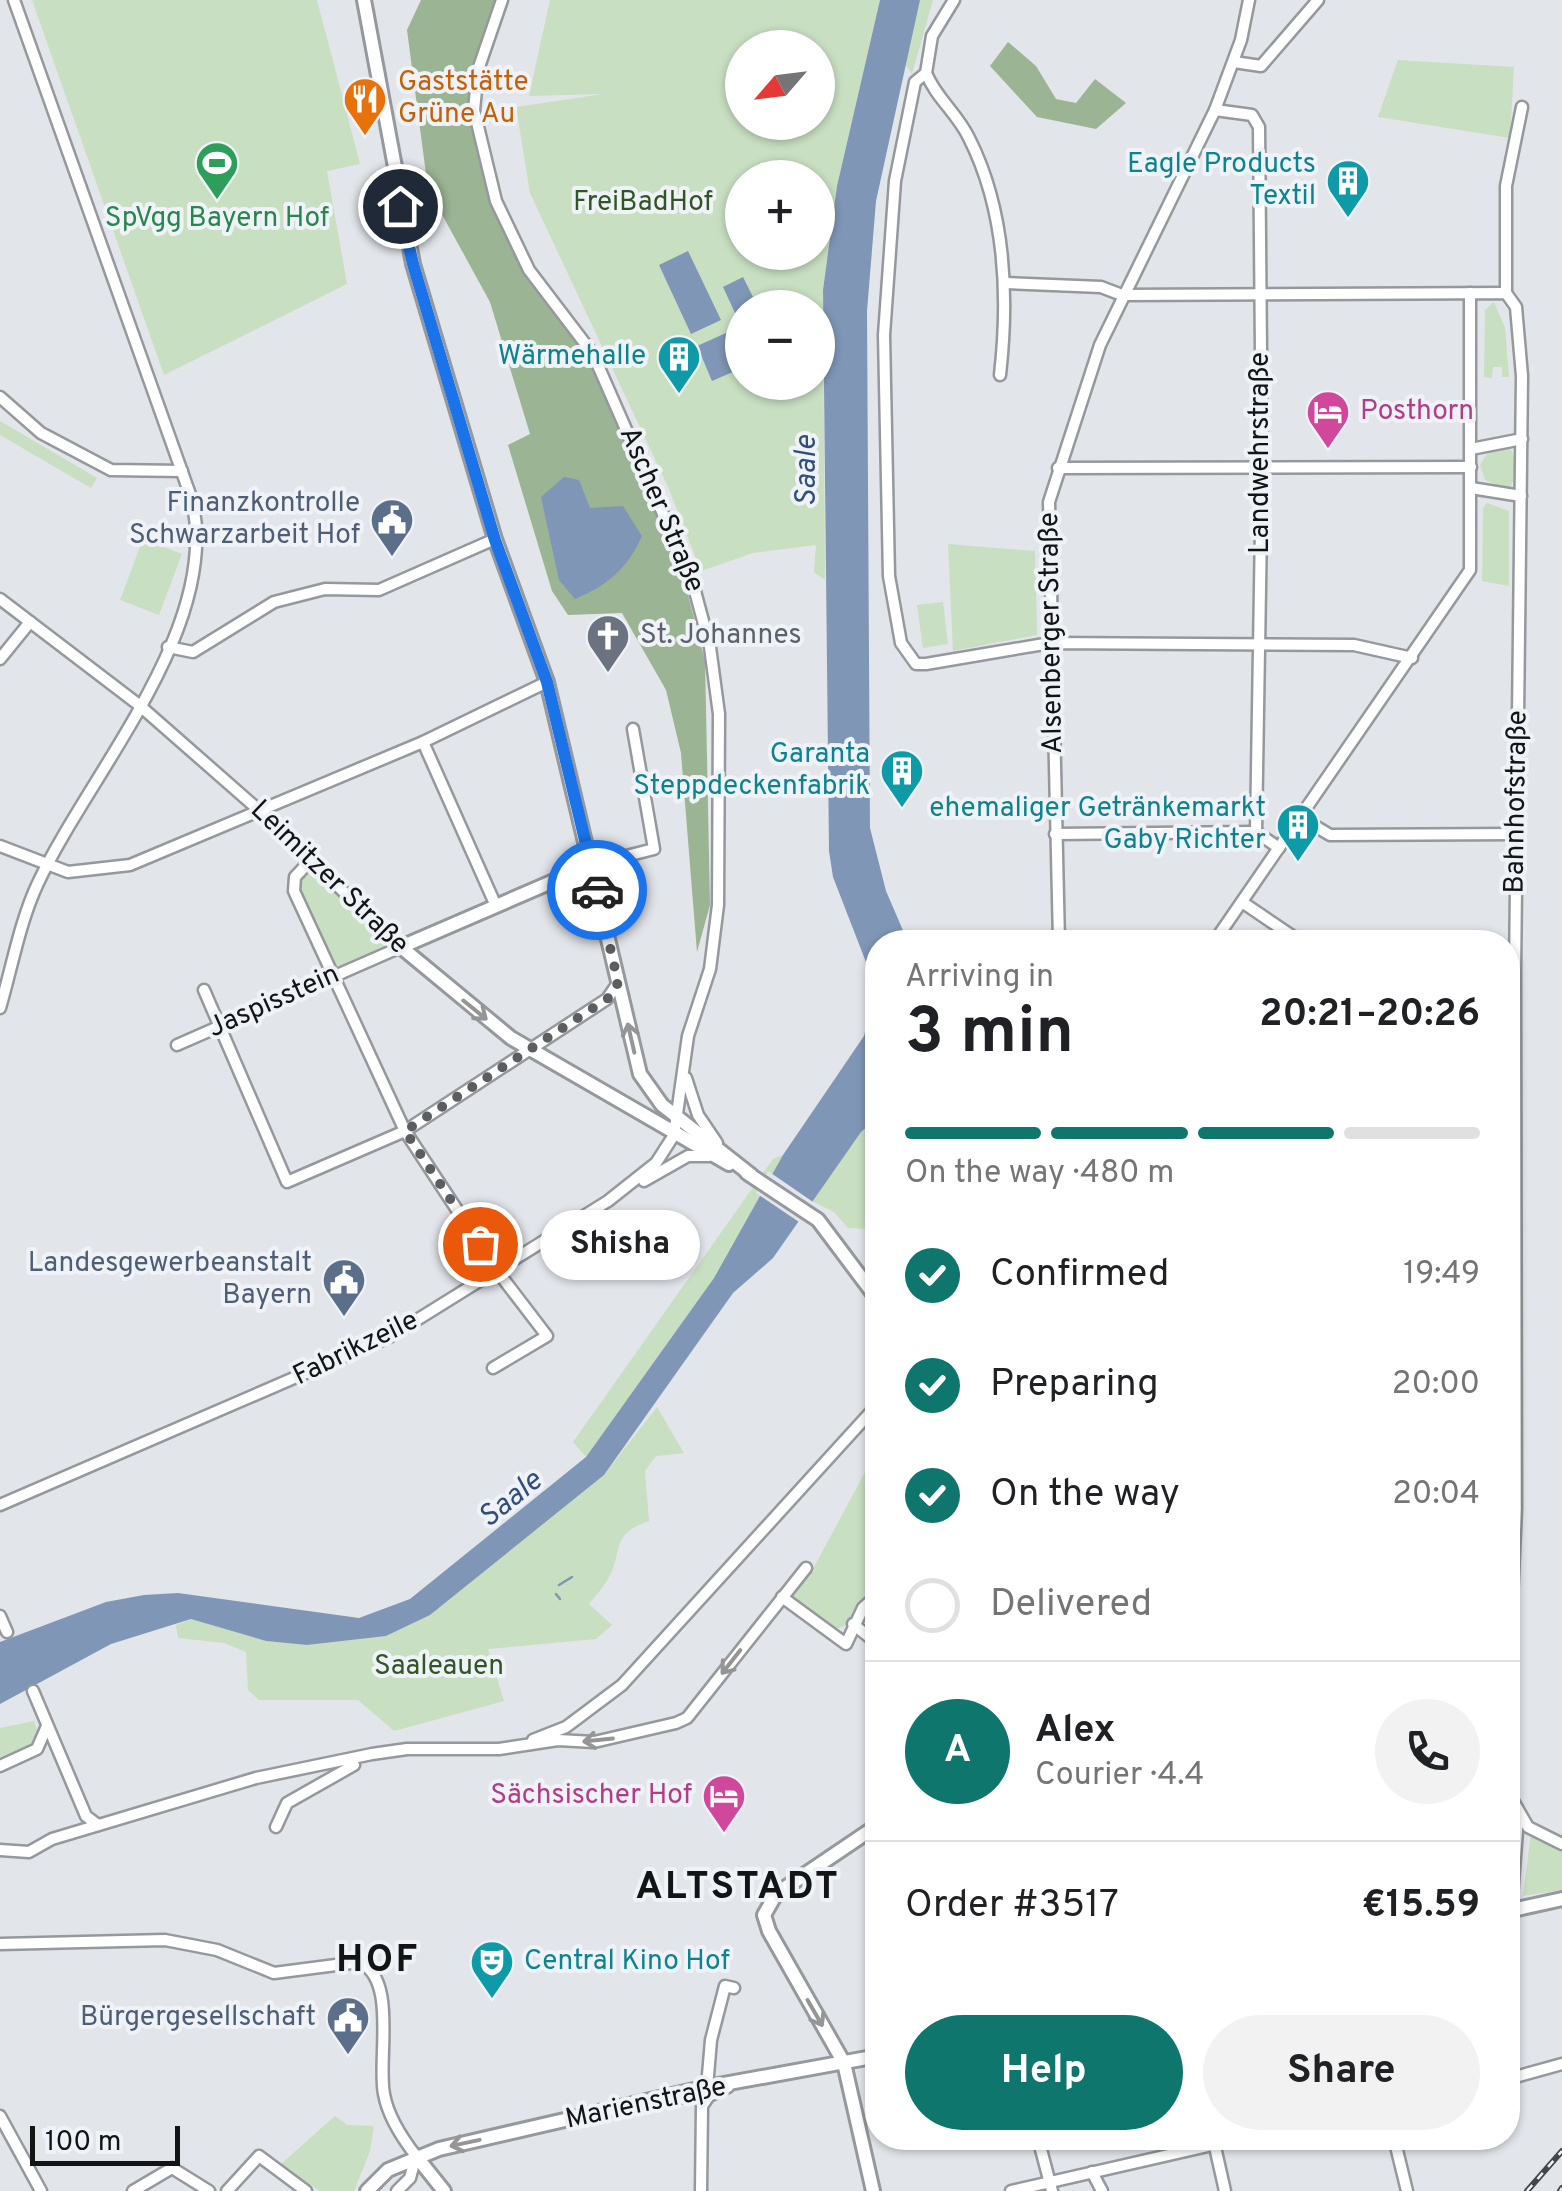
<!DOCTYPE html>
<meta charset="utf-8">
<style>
:root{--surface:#fff;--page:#f2f2f2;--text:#202124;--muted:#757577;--line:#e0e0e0;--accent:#0f766e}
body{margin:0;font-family:Overpass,sans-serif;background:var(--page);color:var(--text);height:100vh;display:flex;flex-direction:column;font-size:38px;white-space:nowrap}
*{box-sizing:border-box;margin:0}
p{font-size:32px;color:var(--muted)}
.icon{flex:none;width:55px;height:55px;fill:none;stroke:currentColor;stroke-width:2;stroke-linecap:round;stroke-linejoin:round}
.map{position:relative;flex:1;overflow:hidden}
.drawer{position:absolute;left:865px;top:930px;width:655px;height:1220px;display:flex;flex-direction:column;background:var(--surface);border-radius:40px;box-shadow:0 2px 8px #0004}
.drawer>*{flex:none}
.needle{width:65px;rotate:242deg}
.tools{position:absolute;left:725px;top:30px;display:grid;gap:20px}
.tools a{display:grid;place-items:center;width:110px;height:110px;border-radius:50%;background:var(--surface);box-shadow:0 2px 8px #0004;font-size:50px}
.scale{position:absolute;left:30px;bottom:25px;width:150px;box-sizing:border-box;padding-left:10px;border:5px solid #131416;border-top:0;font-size:28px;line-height:35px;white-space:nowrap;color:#131416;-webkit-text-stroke:8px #eff3f7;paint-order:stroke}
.pin{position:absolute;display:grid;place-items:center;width:85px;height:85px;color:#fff;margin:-42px;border:5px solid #fff;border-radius:50%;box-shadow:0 2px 10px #0007}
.courier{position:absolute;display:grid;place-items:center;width:100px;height:100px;margin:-50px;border:8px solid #1a73e8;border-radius:50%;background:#fff;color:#222;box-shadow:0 2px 12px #0007}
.bubble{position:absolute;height:70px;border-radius:35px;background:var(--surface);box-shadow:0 2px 8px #0004;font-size:32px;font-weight:700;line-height:70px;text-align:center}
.summary em{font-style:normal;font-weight:700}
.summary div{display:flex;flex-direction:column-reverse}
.summary{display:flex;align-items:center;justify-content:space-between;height:170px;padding:0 40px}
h1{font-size:65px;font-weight:700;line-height:75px}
.bar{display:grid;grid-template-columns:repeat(4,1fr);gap:15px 10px;align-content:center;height:120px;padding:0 40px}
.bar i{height:12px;border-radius:8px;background:var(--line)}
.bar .current{background:var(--accent)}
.bar p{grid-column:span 4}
.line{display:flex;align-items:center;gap:25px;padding:0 40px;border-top:2px solid var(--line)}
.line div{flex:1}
.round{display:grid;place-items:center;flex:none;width:105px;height:105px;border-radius:52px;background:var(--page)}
ol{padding:0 40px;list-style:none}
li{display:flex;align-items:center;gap:30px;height:110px}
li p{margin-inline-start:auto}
li .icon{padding:10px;border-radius:50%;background:var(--accent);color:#fff;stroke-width:4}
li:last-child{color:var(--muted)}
li i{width:55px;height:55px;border:5px solid var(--line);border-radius:50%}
.button{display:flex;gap:20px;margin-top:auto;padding:20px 40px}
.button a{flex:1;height:115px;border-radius:60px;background:var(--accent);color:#fff;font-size:40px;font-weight:700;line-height:115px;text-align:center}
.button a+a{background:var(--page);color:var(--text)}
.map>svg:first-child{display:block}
.green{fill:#c8dfc1;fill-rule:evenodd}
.forest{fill:#9bb493}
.water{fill:#7f96b6}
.pier{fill:#e2e5ea}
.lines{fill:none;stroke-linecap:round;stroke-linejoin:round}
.stream{stroke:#7f96b6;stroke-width:2.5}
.minor-casing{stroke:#95989c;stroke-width:15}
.major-casing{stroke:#95989c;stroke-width:18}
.minor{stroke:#fff;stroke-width:10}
.major{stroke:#fff;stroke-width:12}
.rail-casing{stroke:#454649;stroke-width:6}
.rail{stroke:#eff3f7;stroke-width:2.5;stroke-dasharray:8;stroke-linecap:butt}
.oneway{stroke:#959596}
.done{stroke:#5b5d60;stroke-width:10;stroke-dasharray:0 18}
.route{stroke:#1a73e8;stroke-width:12}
.labels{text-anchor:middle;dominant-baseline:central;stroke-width:8;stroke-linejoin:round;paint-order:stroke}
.food-label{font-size:28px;fill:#c56008;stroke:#eff3f7;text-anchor:start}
.culture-label{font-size:28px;fill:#0d838f;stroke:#eff3f7;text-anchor:end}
.park-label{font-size:28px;fill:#315525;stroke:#eff3f7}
.leisure-label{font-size:28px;fill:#27864d;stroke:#eff3f7}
.hotel-label{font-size:28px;fill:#b23c85;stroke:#eff3f7;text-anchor:start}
.street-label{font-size:28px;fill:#131416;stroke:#eff3f7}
.service-label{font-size:28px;fill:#4e5e75;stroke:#eff3f7;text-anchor:end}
.worship-label{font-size:28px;fill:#5b616d;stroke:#eff3f7;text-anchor:start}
.water-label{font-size:30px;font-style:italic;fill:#314f7d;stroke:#eff3f7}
.district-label{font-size:38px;font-weight:bold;letter-spacing:2.5px;fill:#131416;stroke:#eff3f7}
</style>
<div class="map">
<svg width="1562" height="2191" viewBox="0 0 1562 2191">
<rect width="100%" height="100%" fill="#e2e5ea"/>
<!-- green -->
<g class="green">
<polygon points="32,0 317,0 360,164 327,171 347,284 164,375"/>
<path d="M550 0H880L837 186 823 290 825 580 814 572 816 545 753 553 701 571 668 487 530 193 516 107 603 94 529 96ZM742 48H818V122H742ZM742 178H818V252H742ZM742 308H818V382H742Z"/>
<polygon points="920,0 933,0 912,74 904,62"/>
<polygon points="1398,60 1514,67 1510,138 1378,117"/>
<polygon points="1494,302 1505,328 1509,377 1502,377 1502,367 1493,367 1492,378 1484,377 1485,310"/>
<polygon points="0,421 97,478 91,488 0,435"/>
<path d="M1508 445C1517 457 1519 480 1507 490L1485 480 1480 465 1487 454Z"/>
<polygon points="1487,503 1509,511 1509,586 1482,581 1483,508"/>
<polygon points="143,539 182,554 159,615 120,600"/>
<polygon points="948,544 1035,551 1037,635 953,651"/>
<polygon points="943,602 948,644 923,648 917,605"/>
<polygon points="310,861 400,945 334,973 297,895 297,881"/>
<polygon points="877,1119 877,1218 864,1229 848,1228 834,1212 812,1201 861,1132"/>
<polygon points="783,1155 714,1278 586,1457 573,1442 773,1159"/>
<path d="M657 1407 684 1453 656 1456 645 1471 649 1521C609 1535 624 1550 609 1577 604 1587 595 1596 589 1604L612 1625 596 1639 488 1649 504 1701 394 1731 358 1700H259L248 1690 246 1652 224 1643 178 1638 176 1625 192 1619 266 1641 307 1645 386 1636 430 1615 604 1475Z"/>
<polygon points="877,1459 877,1578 843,1627 834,1629 791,1596 813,1569 870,1463"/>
<polygon points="34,1721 39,1736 29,1746 0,1757 0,1728"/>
<polygon points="1531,1833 1562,1848 1562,1890 1523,1896"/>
<polygon points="335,2116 347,2125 374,2126 370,2151 354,2191 320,2191 280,2165"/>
</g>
<!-- forest -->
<g class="forest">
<polygon points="421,0 497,0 471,68 469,109 492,205 524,275 589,360 680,564 705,661 710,905 697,952 681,753 666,690 622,613 568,615 552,591 508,445 530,434 490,302 428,189 407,30"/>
<polygon points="1008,42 1036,66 1056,99 1076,103 1095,79 1126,103 1096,129 1037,117 990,66"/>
</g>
<!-- water -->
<g class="water">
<polygon points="880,0 920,0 876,201 867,311 870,828 886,891 908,942 878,942 877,1119 861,1132 773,1258 733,1293 604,1475 430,1615 386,1636 307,1645 266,1641 191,1619 111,1644 0,1704 0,1642 106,1602 144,1595 178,1593 359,1618 410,1599 586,1457 714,1278 783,1155 864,1036 876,988 833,877 829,851 823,290 837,186"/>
<polygon points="688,251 721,320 691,334 659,265"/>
<polygon points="743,277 756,303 735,313 723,287"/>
<polygon points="726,333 736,352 742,345 742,368 712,381 701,355 678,366 675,362 683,354 699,350 697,346"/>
<path d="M564 477 579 480 590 508 623 506 642 536C628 568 607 586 575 599L559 580 541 497Z"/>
</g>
<!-- pier -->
<polygon class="pier" points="768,1171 816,1204 802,1224 756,1193"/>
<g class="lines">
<!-- stream -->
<g class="stream">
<polyline points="559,1585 572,1577"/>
<polyline points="556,1594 560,1599"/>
</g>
<!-- minor casing -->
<g class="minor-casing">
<g id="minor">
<path d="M954 0 932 36 926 73C936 98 957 113 969 138 1006 211 1009 295 1000 375"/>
<polyline points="1234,62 1261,66 1318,0"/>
<polyline points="926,73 915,82 895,181 884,335 889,576 901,643 916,664 926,664 1050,643 1354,645 1412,658"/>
<polyline points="1215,110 1252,115 1259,127 1262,466 1256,832"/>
<polyline points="1005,283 1101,287 1122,295 1506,293 1516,307 1522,376 1515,973 1516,1509 1508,1688"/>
<polyline points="1506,293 1506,186 1522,107"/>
<polyline points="0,397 41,433 111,470 182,471"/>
<polyline points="1471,449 1522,439"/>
<polyline points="1058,468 1471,467"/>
<polyline points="1471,488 1521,496"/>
<polyline points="0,599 139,705 261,812 401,947 177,1045"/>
<polyline points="168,647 193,652 274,602 325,589 379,590 495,539"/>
<polyline points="0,659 30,622"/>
<polyline points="423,742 496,906"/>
<polyline points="1300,817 1330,835 1517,834"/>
<polyline points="1055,834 1256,832 1279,848"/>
<polyline points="0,846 68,872 130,865 423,742 547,682"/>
<polyline points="311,860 295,877 294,891 405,1131 498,1272 547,1336 493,1368"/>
<polyline points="591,865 654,849 633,729"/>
<polyline points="1242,902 1301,942"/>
<polyline points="1059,942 1049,502 1100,345 1215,110 1241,40 1249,0"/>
<polyline points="1214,942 1470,570 1470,293"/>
<polyline points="204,990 287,1182 405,1131 607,999 618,983"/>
<path d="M0 1008C12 967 20 921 38 883 89 774 222 627 192 500L14 0"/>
<polyline points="686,1078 698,1115 717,1143"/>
<polyline points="644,1181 688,1156 709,1156"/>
<polyline points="0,1505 391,1336 608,1201 656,1163 674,1135 688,1036 710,969 718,905 719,714 710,647 692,580 593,354 529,270 496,201 474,110 478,70 502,0"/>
<polyline points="782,1597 846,1644 863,1608 878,1594"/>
<polyline points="0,1616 7,1632"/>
<polyline points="853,1624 878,1644"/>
<polyline points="33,1691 86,1816 98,1825"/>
<polyline points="533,1740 566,1727 622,1685 878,1404"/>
<polyline points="0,1766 37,1749 47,1726"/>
<polyline points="1508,1792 1528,1827 1562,1844"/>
<polyline points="276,1827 287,1803 354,1765"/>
<polyline points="0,1850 29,1852 52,1839 256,1778 372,1754 407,1749 499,1749 558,1740 594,1742 676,1723 687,1718 806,1568"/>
<polyline points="1511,1910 1518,1817"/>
<path d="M0 1944 165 1940 217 1950 274 1973 359 1962C398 1978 377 2060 384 2094 388 2117 402 2138 416 2156L410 2178 397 2191"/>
<polyline points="1508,2079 1562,2064"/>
<polyline points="707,2087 711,2040 725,1986 734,1988"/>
<polyline points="671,2098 708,2096"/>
<polyline points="0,2116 41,2191"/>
<polyline points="1038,2138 1052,2191"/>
<polyline points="1213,2138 1225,2191"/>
<polyline points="1394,2138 1407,2191"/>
<polyline points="1092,2172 1102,2191"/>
<polyline points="133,2191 172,2168 209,2191"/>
<polyline points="227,2191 259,2156 306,2191"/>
<polyline points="701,2191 702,2106 709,2096 728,2087"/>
<polyline points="1011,2191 1243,2138"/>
</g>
</g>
<!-- major casing -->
<g class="major-casing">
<g id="major">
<polyline points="364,0 413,264 495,539 547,682 640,1074 662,1105 751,1175"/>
<polyline points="591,865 401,947 511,1038 729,1164"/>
<polyline points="747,1173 818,1220 878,1300"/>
<polyline points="1508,1911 1562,1899"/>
<polyline points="416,2156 444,2191"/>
<polyline points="367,2191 388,2170 439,2149 707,2087 878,2056"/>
<polyline points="873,2191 844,2063 769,1931 764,1915 776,1894 878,1825"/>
</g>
</g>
<!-- minor -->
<use href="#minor" class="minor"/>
<!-- major -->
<use href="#major" class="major"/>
<!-- rail casing -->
<g class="rail-casing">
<g id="rail">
<polyline points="1527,2191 1562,2151"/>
<polyline points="1560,2191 1562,2188"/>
</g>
</g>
<!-- rail -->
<use href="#rail" class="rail"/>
</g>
<!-- one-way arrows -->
<defs><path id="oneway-shaft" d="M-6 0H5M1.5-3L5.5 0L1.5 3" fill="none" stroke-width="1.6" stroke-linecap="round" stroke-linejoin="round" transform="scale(2.5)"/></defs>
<g class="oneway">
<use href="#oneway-shaft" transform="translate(475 1010) rotate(39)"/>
<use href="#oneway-shaft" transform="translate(631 1038) rotate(-103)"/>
<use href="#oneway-shaft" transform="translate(731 1662) rotate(128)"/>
<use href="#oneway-shaft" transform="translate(598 1740) rotate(174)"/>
<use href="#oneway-shaft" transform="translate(815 2013) rotate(60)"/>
<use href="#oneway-shaft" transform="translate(465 2143) rotate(168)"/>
</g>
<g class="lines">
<!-- done -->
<polyline class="done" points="480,1244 405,1131 613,995 618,982 597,890"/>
<!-- route -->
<polyline class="route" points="400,206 413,264 495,540 547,682 597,890"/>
</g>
<!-- icons -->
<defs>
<g id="restaurant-pin" transform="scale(2.25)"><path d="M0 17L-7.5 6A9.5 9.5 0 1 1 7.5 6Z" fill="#e8710a" stroke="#eff3f7"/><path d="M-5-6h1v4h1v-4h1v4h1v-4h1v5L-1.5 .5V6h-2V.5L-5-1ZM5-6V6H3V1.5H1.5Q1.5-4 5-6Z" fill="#fff"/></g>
<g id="stadium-pin" transform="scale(2.25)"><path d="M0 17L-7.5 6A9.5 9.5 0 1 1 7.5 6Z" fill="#2e9e5b" stroke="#eff3f7"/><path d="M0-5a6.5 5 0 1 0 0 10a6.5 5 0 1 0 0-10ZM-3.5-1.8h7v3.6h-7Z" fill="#fff"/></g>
<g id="building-pin" transform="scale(2.25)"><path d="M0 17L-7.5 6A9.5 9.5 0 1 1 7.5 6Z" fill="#0f9aa8" stroke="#eff3f7"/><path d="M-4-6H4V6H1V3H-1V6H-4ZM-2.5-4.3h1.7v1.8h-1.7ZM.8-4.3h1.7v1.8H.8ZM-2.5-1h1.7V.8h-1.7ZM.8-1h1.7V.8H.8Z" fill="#fff"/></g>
<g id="hotel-pin" transform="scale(2.25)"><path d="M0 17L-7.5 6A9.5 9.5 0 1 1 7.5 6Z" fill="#d1479c" stroke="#eff3f7"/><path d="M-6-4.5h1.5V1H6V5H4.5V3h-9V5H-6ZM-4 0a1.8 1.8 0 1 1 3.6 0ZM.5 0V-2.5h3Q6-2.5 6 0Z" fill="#fff"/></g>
<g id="civic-pin" transform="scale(2.25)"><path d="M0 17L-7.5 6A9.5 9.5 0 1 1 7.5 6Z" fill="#5c6f8a" stroke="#eff3f7"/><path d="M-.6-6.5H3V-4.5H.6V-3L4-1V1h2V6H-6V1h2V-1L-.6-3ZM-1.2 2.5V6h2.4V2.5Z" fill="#fff"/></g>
<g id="church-pin" transform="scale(2.25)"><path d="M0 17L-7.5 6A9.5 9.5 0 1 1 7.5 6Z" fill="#6b7280" stroke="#eff3f7"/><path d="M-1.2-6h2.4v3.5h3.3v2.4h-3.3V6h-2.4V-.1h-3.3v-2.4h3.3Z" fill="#fff"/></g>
<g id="theatre-pin" transform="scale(2.25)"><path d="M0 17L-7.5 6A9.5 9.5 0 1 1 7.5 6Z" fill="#0f9aa8" stroke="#eff3f7"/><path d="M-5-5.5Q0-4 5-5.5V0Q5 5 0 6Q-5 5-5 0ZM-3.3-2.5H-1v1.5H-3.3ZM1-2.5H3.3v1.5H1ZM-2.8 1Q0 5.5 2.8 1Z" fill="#fff"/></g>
</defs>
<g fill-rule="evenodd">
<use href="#restaurant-pin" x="365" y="99"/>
<use href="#stadium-pin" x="217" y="163"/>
<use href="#building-pin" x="1348" y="181"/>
<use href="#building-pin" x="679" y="357"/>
<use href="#hotel-pin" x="1328" y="412"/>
<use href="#civic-pin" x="392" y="520"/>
<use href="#church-pin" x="608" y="636"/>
<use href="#building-pin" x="902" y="771"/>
<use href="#building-pin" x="1298" y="825"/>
<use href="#civic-pin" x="344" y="1280"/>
<use href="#hotel-pin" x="724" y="1796"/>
<use href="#theatre-pin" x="492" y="1962"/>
<use href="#civic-pin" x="348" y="2018"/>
</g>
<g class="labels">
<!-- food labels -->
<g class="food-label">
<text x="398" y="83">Gaststätte<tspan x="398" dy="32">Grüne Au</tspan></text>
</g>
<!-- culture labels -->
<g class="culture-label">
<text x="1316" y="165">Eagle Products<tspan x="1316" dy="32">Textil</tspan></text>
<text x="646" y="357">Wärmehalle</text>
<text x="870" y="755">Garanta<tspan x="870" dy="32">Steppdeckenfabrik</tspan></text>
<text x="1266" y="809">ehemaliger Getränkemarkt<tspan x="1266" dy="32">Gaby Richter</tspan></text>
<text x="524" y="1962" text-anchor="start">Central Kino Hof</text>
</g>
<!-- park labels -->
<g class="park-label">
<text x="643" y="203">FreiBadHof</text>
<text x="439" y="1667">Saaleauen</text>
</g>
<!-- leisure labels -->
<g class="leisure-label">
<text x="217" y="219">SpVgg Bayern Hof</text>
</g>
<!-- hotel labels -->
<g class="hotel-label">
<text x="1360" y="412">Posthorn</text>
<text x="692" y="1796" text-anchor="end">Sächsischer Hof</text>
</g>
<!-- street labels -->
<g class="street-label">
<text transform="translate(1261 453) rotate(-90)">Landwehrstraße</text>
<text transform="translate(661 510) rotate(67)">Ascher Straße</text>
<text transform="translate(1052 633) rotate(-91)">Alsenberger Straße</text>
<text transform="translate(1517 802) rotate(-89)">Bahnhofstraße</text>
<text transform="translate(329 878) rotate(44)">Leimitzer Straße</text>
<text transform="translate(274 1002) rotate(-24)">Jaspisstein</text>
<text transform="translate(356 1349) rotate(-26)">Fabrikzeile</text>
<text transform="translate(646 2104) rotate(-12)">Marienstraße</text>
</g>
<!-- service labels -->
<g class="service-label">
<text x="360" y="504">Finanzkontrolle<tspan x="360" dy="32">Schwarzarbeit Hof</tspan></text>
<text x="312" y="1264">Landesgewerbeanstalt<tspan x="312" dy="32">Bayern</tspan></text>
<text x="316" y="2018">Bürgergesellschaft</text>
</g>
<!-- worship labels -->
<g class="worship-label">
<text x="640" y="636">St. Johannes</text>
</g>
<!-- water labels -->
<g class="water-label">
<text transform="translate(807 471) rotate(-90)">Saale</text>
<text transform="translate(511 1500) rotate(-39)">Saale</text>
</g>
<!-- district labels -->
<g class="district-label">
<text x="738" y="1888">ALTSTADT</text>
<text x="378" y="1961">HOF</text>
</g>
</g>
</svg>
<div class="tools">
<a><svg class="needle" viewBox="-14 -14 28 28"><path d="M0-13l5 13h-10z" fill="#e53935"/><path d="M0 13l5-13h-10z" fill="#757577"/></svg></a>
<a>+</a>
<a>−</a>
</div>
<div class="scale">100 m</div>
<div class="pin" style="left:480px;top:1244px;background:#ea580c"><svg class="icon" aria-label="bag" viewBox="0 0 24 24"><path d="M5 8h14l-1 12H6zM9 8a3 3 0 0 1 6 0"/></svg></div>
<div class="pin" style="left:400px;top:206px;background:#1f2937"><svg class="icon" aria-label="home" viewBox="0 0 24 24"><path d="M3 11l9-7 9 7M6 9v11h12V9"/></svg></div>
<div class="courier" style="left:597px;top:890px"><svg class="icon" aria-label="car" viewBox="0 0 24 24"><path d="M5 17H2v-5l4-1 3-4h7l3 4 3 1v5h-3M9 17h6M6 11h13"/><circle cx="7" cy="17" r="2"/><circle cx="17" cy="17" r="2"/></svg></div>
<div class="bubble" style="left:540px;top:1210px;width:160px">Shisha</div>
<section class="drawer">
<div class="summary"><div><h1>3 min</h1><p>Arriving in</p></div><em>20:21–20:26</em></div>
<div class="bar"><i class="current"></i><i class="current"></i><i class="current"></i><i></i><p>On the way · 480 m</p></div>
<ol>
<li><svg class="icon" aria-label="check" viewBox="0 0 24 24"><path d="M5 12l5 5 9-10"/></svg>Confirmed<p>19:49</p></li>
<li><svg class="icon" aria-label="check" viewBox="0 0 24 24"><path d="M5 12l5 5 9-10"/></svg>Preparing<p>20:00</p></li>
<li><svg class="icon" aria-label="check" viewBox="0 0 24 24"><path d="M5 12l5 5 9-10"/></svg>On the way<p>20:04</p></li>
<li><i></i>Delivered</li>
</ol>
<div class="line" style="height:180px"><b class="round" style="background:var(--accent);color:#fff">A</b><div><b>Alex</b><p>Courier · 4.4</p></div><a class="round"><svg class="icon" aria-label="phone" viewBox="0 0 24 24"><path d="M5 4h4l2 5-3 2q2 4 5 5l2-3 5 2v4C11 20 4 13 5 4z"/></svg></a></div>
<div class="line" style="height:130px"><div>Order #3517</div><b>€15.59</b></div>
<div class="button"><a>Help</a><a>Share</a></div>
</section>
</div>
